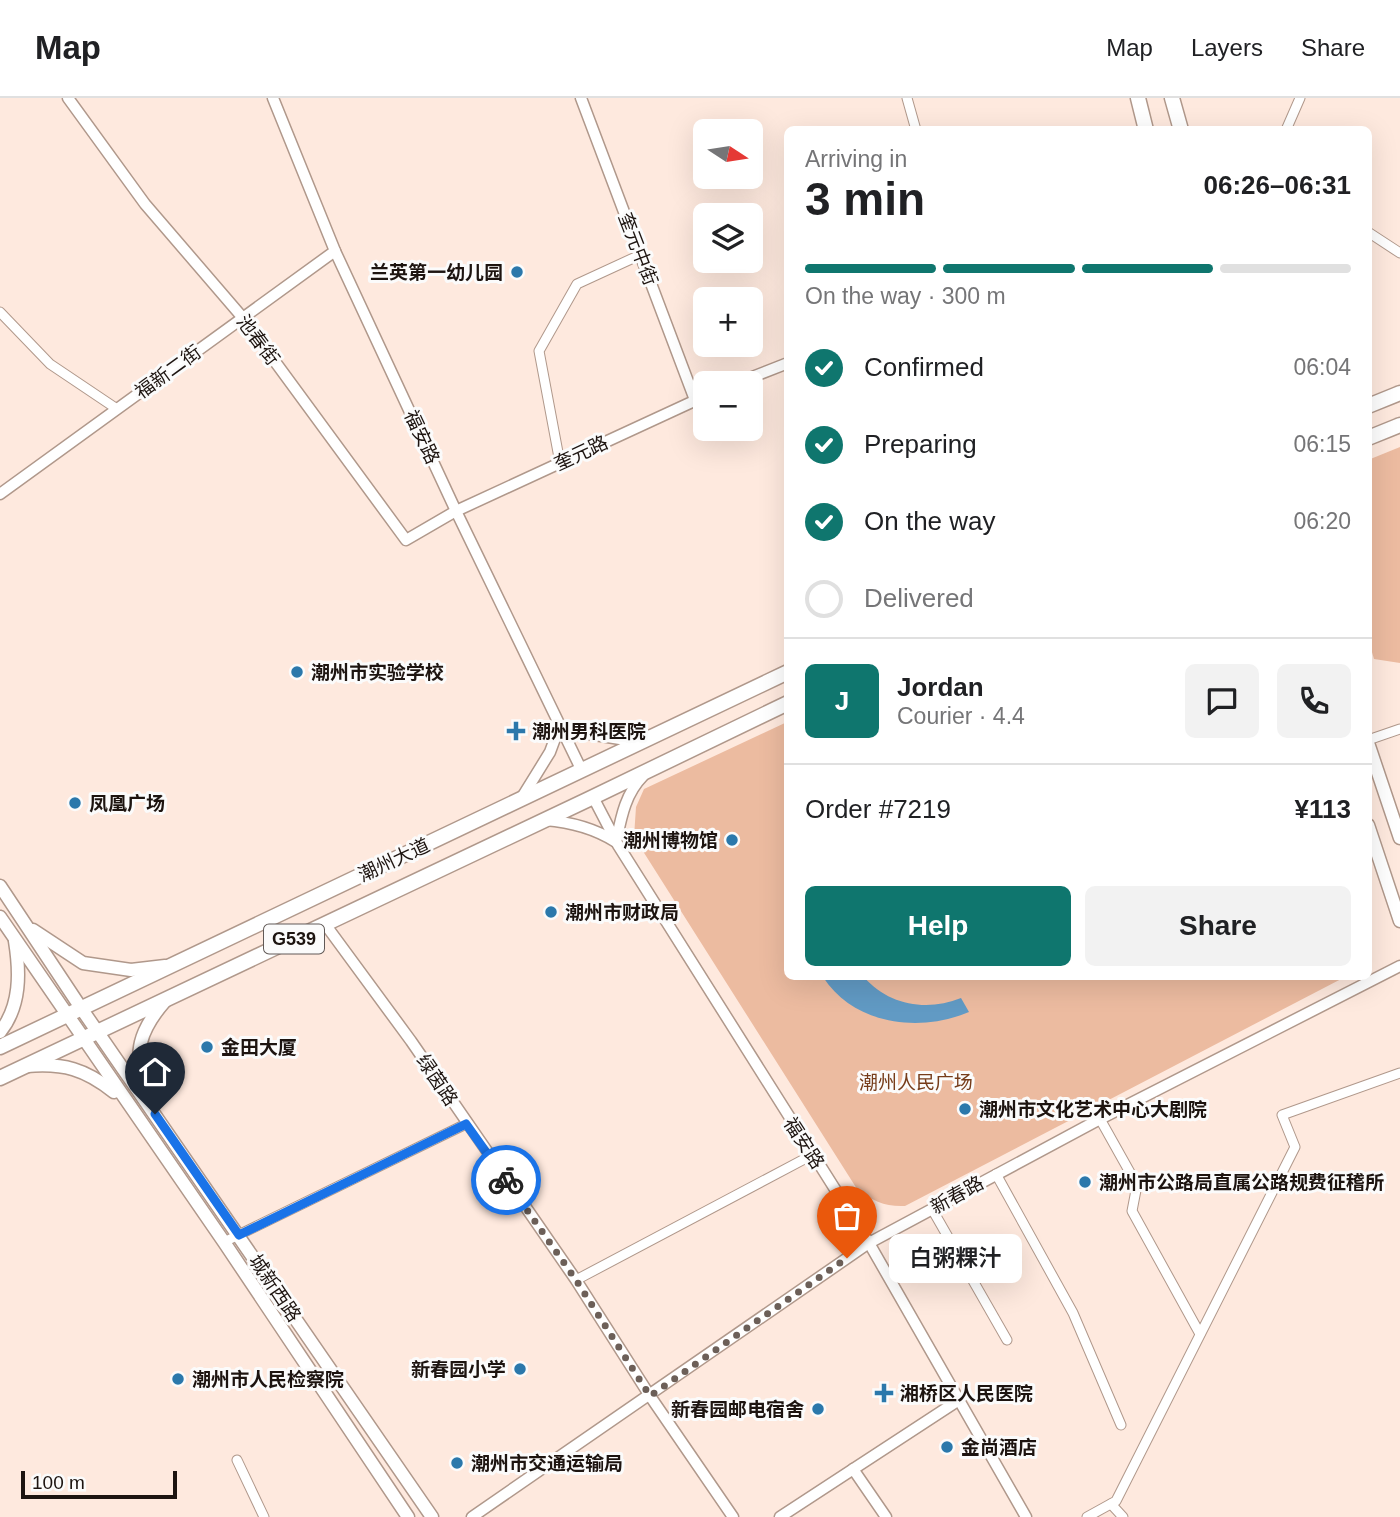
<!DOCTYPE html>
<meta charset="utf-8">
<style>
:root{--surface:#fff;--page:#f2f2f2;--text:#202124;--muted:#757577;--line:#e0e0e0;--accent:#0f766e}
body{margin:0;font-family:Arial,"Noto Sans SC",sans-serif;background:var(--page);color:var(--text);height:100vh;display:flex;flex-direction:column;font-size:26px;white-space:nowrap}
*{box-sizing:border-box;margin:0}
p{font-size:23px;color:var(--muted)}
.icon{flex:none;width:38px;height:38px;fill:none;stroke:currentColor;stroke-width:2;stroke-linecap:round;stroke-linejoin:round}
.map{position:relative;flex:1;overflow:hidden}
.panel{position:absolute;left:784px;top:28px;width:588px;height:854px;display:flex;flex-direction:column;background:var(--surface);border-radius:10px;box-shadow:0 7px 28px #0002}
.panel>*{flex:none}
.needle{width:46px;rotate:102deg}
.tools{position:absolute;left:693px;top:21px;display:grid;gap:14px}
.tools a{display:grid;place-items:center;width:70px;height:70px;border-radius:10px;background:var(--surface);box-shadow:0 7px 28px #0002;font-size:35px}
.scale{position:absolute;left:21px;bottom:18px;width:156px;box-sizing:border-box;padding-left:7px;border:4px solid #1d1410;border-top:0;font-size:19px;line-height:24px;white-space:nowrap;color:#1d1410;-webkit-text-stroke:5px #fbfbfb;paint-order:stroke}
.pin{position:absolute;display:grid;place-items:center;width:60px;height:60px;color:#fff;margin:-72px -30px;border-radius:50% 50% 50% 0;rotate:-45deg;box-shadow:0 0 7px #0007}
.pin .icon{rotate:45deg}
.courier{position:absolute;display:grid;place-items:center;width:70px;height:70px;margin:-35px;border:5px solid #1a73e8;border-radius:50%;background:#fff;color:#222;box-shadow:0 2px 9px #0007}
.bubble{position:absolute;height:49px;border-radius:10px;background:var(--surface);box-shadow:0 7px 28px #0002;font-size:23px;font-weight:600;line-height:49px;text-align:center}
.summary em{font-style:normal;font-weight:600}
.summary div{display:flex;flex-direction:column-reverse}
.summary{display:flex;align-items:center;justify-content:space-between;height:119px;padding:0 21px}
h1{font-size:46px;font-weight:600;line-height:52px}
.bar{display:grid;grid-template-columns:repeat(4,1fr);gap:10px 7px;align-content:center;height:84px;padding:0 21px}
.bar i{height:9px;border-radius:5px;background:var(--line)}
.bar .active{background:var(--accent)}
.bar p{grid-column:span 4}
.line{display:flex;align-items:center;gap:18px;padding:0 21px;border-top:2px solid var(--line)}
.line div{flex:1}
.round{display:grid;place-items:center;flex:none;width:74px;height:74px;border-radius:10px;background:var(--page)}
ol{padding:0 21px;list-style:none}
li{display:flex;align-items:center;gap:21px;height:77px}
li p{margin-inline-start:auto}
li .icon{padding:7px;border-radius:50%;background:var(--accent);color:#fff;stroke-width:4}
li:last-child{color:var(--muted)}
li i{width:38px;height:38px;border:4px solid var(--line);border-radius:50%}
.cta{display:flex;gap:14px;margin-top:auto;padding:14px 21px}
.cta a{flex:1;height:80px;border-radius:10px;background:var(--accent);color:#fff;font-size:28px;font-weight:600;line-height:80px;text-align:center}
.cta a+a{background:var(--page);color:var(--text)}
header{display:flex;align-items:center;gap:42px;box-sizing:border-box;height:98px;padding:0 35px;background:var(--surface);border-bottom:2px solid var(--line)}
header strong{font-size:33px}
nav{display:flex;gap:38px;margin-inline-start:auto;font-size:24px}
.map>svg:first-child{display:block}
.green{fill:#ecbba0}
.water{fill:#619ac4}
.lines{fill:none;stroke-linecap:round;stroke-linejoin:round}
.minor-casing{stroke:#b0988b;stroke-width:11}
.tertiary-casing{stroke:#b0988b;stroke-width:13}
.secondary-casing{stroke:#b0988b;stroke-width:15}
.primary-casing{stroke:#b0988b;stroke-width:17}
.trunk-casing{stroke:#b0988b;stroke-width:17}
.minor{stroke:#fff;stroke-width:9}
.tertiary{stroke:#fff;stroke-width:10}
.secondary{stroke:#fff;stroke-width:12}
.primary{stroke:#fff;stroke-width:14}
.trunk{stroke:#fff;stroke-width:14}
.done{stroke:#6c5f58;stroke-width:7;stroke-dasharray:0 12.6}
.route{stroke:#1a73e8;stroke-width:9}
.poi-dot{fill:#2b78ab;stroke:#fbfbfb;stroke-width:2.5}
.labels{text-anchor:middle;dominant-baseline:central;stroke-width:6;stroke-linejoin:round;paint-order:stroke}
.shield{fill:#fbfbfb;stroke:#605956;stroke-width:2}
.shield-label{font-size:18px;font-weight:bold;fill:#1d1410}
.street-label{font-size:19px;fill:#1d1410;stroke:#fbfbfb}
.poi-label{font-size:19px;font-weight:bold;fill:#1d1410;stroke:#fbfbfb;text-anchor:start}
.park-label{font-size:19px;fill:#763c1a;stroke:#fbfbfb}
</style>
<header>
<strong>Map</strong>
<nav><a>Map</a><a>Layers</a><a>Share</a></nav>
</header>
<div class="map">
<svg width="1400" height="1419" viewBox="0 0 1400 1419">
<rect width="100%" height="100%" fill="#fee9de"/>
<!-- green -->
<g class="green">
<polygon points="1400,349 1400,565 1374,561 1369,544 1368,362"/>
<path d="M787 624 788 878 1345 879 905 1108C886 1109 872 1103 857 1091L634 739 636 709 644 691Z"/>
</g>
<!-- water -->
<path class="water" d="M823 879H864C888 907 927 914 961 900L969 914C920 935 854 927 823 879Z"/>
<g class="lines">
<!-- minor casing -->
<g class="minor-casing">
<g id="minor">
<polyline points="907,0 916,32"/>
<polyline points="1286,32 1300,0"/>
<polyline points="1368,134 1400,155"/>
<polyline points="0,214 50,266 117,311"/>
<polyline points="560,365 539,253 577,186 640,157"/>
<polyline points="1368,642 1400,631"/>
<polyline points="1100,1021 1137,1087 1132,1113 1200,1236"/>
<polyline points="996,1076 1073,1215 1121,1327"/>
<polyline points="932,1111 1007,1242"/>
<polyline points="224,1144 466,1026"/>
<polyline points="576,1182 812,1057"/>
<polyline points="237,1362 264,1419"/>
<polyline points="1111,1406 1123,1419"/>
<polyline points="1087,1419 1116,1403 1295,1049 1282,1017 1400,975"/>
</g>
</g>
<!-- tertiary casing -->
<g class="tertiary-casing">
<g id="tertiary">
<polyline points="68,0 145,106 243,220 406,442 456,413 705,298"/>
<polyline points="273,0 335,153 456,413 582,673"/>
<polyline points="581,0 695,302"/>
<polyline points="737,285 788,265"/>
<polyline points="0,396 335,153"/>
<polyline points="593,699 618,747 869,1145 1026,1419"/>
<polyline points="521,701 550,654 560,627 582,635 639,644"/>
<path d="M545 722C571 724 594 730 616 744 621 720 625 696 643 678"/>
<polyline points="325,826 411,943 576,1182 650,1298 733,1419"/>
<polyline points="853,1371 886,1419"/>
<polyline points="472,1419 869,1145 1100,1021 1400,868"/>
<polyline points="780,1419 959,1302"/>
</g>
</g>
<!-- secondary casing -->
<g class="secondary-casing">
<g id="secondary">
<polyline points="1368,645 1400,740"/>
<polyline points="1368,727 1400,823"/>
<polyline points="0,788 81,910 432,1419"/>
<polyline points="0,819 224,1144 408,1419"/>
<polyline points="33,832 83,865 131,872 165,868"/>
<path d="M0 934C21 908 20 874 15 843"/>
<path d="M27 968C64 965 85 971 114 994"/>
<path d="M141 992C136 952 138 934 165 903"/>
</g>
</g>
<!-- primary casing -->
<g class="primary-casing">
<g id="primary">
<polyline points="1368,308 1400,295"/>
<polyline points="1368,340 1400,327"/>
</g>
</g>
<!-- trunk casing -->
<g class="trunk-casing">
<g id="trunk">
<polyline points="1138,0 1146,32"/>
<polyline points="1172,0 1181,32"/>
<polyline points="0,949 788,574"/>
<polyline points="0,980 587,702 788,605"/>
</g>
</g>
<!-- minor -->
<use href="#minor" class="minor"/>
<!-- tertiary -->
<use href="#tertiary" class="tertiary"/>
<!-- secondary -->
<use href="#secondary" class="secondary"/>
<!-- primary -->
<use href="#primary" class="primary"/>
<!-- trunk -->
<use href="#trunk" class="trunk"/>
</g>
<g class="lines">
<!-- done -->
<polyline class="done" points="506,1082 576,1182 650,1298 847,1160"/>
<!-- route -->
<polyline class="route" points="155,1016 239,1137 466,1026 506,1082"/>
</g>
<!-- markers -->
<g class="poi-dot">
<circle cx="517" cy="174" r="7"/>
<circle cx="297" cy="574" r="7"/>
<path d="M512.5 622.5h7v7h7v7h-7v7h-7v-7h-7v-7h7z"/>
<circle cx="75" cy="705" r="7"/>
<circle cx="732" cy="742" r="7"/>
<circle cx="551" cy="814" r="7"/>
<circle cx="207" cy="949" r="7"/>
<circle cx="965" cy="1011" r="7"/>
<circle cx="1085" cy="1084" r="7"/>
<circle cx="520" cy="1271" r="7"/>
<circle cx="178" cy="1281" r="7"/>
<path d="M880.5 1284.5h7v7h7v7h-7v7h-7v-7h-7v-7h7z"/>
<circle cx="818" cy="1311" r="7"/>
<circle cx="947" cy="1349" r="7"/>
<circle cx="457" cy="1365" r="7"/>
</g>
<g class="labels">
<!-- shield labels -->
<rect class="shield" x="264" y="826.5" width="60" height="29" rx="5"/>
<g class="shield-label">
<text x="294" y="841">G539</text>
</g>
<!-- street labels -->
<g class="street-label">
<text transform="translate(638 151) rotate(69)">奎元中街</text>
<text transform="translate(258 242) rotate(53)">池春街</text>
<text transform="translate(168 274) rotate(-36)">福新二街</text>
<text transform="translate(422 339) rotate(65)">福安路</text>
<text transform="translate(581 355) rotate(-25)">奎元路</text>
<text transform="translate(394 762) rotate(-25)">潮州大道</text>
<text transform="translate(437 982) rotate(56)">绿茵路</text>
<text transform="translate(804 1045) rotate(57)">福安路</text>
<text transform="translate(957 1097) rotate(-29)">新春路</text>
<text transform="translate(275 1190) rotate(56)">城新西路</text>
</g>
<!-- poi labels -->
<g class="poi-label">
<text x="503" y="174" text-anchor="end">兰英第一幼儿园</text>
<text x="311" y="574">潮州市实验学校</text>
<text x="532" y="633">潮州男科医院</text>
<text x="89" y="705">凤凰广场</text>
<text x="718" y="742" text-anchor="end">潮州博物馆</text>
<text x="565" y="814">潮州市财政局</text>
<text x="221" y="949">金田大厦</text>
<text x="979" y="1011">潮州市文化艺术中心大剧院</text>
<text x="1099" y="1084">潮州市公路局直属公路规费征稽所</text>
<text x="506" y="1271" text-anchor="end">新春园小学</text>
<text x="192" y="1281">潮州市人民检察院</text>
<text x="900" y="1295">湘桥区人民医院</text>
<text x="804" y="1311" text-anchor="end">新春园邮电宿舍</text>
<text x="961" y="1349">金尚酒店</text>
<text x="471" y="1365">潮州市交通运输局</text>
</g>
<!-- park labels -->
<g class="park-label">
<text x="916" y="984">潮州人民广场</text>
</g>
</g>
</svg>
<div class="tools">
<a><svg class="needle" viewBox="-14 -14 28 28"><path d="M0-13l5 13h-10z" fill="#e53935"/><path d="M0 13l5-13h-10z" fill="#757577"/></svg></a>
<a><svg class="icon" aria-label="layers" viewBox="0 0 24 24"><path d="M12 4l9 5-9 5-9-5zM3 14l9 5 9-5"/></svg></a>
<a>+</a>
<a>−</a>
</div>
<div class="scale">100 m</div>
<div class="pin" style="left:847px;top:1160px;background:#ea580c"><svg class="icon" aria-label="bag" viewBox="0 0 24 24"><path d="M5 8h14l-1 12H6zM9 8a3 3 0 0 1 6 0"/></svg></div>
<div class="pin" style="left:155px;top:1016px;background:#1f2937"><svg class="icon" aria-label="home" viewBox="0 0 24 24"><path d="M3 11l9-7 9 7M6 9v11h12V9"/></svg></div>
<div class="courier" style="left:506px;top:1082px"><svg class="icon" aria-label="bike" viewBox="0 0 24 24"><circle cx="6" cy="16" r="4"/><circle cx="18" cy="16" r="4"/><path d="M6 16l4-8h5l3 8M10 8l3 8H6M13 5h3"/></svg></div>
<div class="bubble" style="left:889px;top:1136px;width:133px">白粥粿汁</div>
<section class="panel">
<div class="summary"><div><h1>3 min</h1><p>Arriving in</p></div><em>06:26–06:31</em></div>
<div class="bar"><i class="active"></i><i class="active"></i><i class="active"></i><i></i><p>On the way · 300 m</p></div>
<ol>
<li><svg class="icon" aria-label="check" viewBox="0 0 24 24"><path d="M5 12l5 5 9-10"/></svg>Confirmed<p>06:04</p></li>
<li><svg class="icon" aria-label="check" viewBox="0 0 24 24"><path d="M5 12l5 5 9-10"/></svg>Preparing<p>06:15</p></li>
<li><svg class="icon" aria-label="check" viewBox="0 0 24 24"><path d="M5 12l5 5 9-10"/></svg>On the way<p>06:20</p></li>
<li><i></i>Delivered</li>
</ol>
<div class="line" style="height:126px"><b class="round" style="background:var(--accent);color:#fff">J</b><div><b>Jordan</b><p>Courier · 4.4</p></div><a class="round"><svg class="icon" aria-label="chat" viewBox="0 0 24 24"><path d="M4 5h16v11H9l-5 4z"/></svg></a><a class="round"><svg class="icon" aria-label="phone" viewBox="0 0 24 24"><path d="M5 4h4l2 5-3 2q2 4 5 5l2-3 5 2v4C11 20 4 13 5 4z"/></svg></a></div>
<div class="line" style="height:91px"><div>Order #7219</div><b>¥113</b></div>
<div class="cta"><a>Help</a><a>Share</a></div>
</section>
</div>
